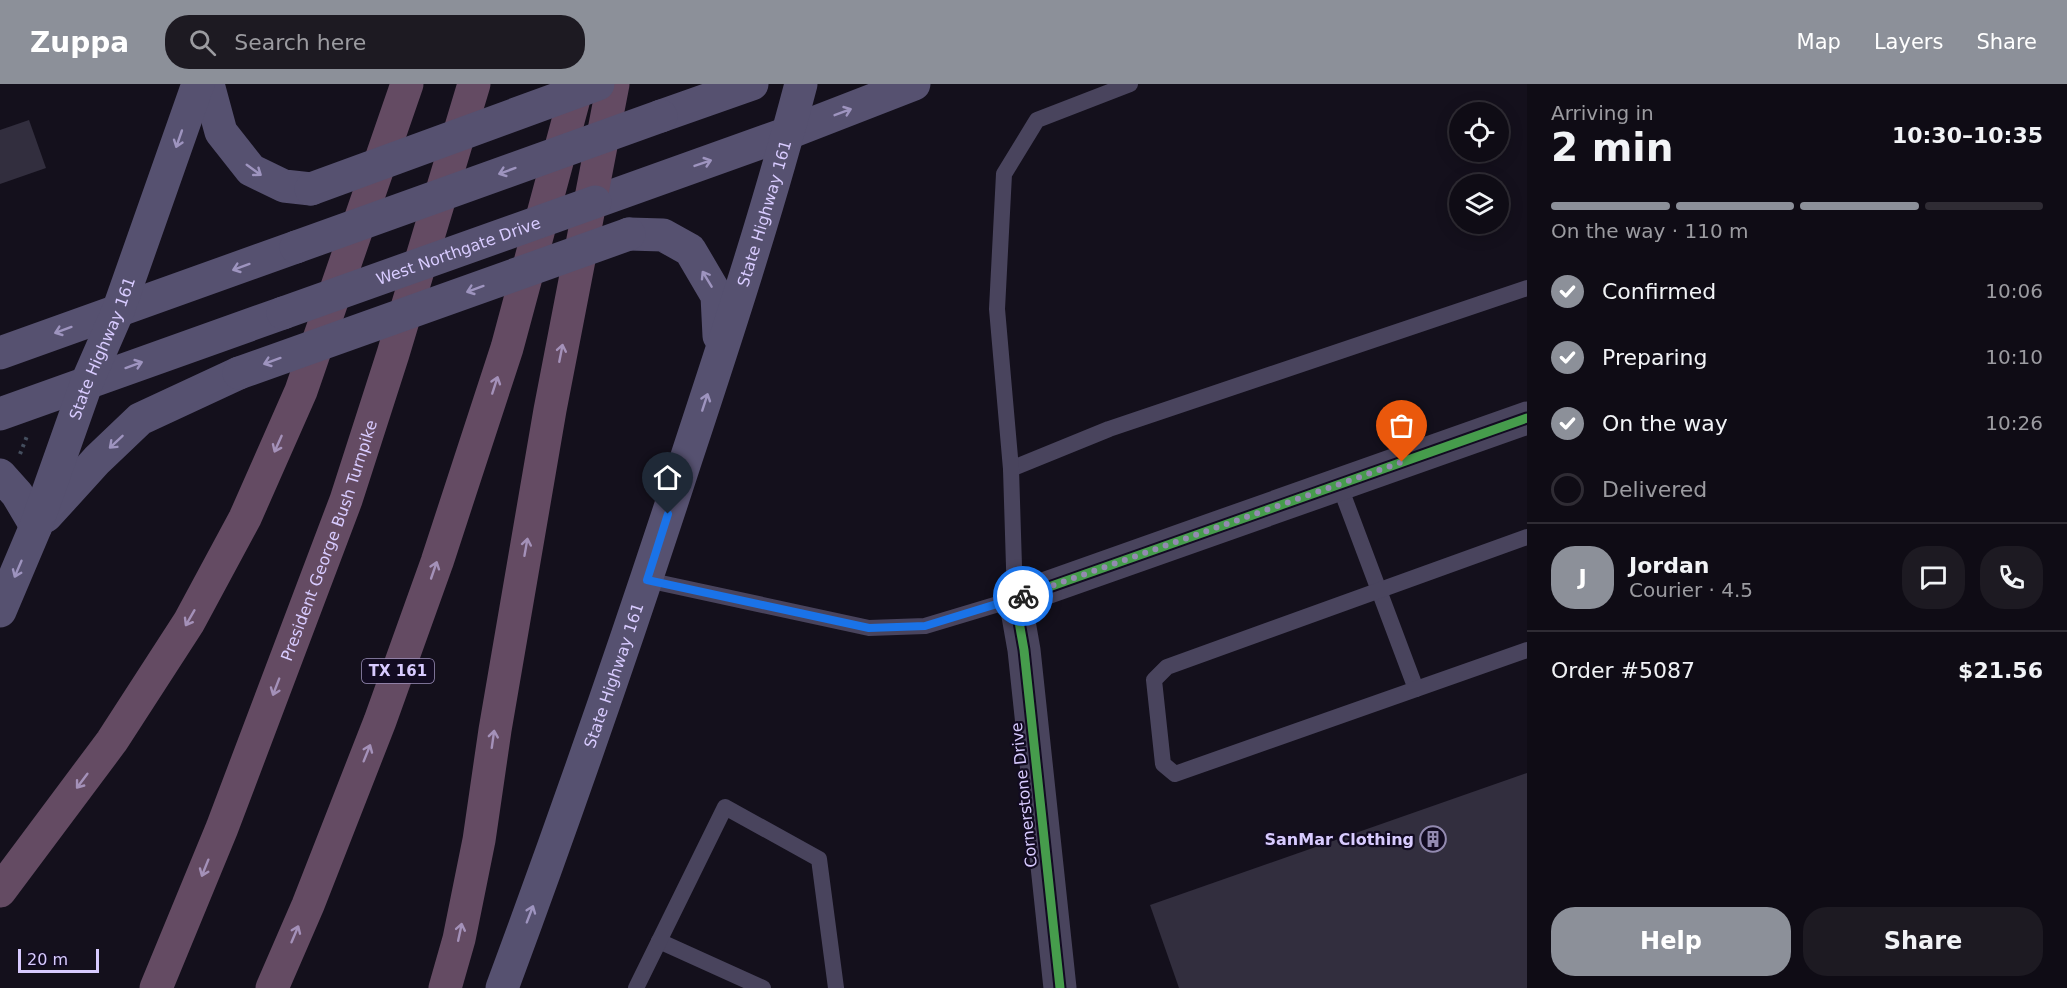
<!DOCTYPE html>
<meta charset="utf-8">
<style>
:root{--surface:#0f0c15;--page:#1d1a22;--text:#f1f3f6;--muted:#9b9ba0;--line:#2f2c34;--accent:#8c9099}
body{margin:0;font-family:"DejaVu Sans",sans-serif;background:var(--page);color:var(--text);height:100vh;display:flex;flex-direction:column;font-size:22px;white-space:nowrap}
*{box-sizing:border-box;margin:0}
p{font-size:20px;color:var(--muted)}
.icon{flex:none;width:33px;height:33px;fill:none;stroke:currentColor;stroke-width:2;stroke-linecap:round;stroke-linejoin:round}
.map{position:relative;flex:1;overflow:hidden}
.details{display:flex;flex-direction:column;background:var(--surface);width:540px}
.details>*{flex:none}
.fabs{position:absolute;left:1449px;top:18px;display:grid;gap:12px}
.fabs a{display:grid;place-items:center;width:60px;height:60px;border-radius:50%;background:var(--surface);box-shadow:0 3px 15px #0003,0 0 0 2px var(--line);font-size:30px}
.scale{position:absolute;left:18px;bottom:15px;width:81px;box-sizing:border-box;padding-left:6px;border:3px solid #d8cbff;border-top:0;font-size:16px;line-height:21px;white-space:nowrap;color:#d8cbff;-webkit-text-stroke:4px #120b21;paint-order:stroke}
.pin{position:absolute;display:grid;place-items:center;width:51px;height:51px;color:#fff;margin:-62px -26px;border-radius:50% 50% 50% 0;rotate:-45deg;box-shadow:0 0 6px #0007}
.pin .icon{rotate:45deg}
.courier{position:absolute;display:grid;place-items:center;width:60px;height:60px;margin:-30px;border:4px solid #1a73e8;border-radius:50%;background:#fff;color:#222;box-shadow:0 2px 8px #0007}
.head em{font-style:normal;font-weight:700}
.head div{display:flex;flex-direction:column-reverse}
.head{display:flex;align-items:center;justify-content:space-between;height:102px;padding:0 24px}
h1{font-size:39px;font-weight:700;line-height:45px}
.bar{display:grid;grid-template-columns:repeat(4,1fr);gap:9px 6px;align-content:center;height:72px;padding:0 24px}
.bar i{height:8px;border-radius:4px;background:var(--line)}
.bar .on{background:var(--accent)}
.bar p{grid-column:span 4}
.line{display:flex;align-items:center;gap:15px;padding:0 24px;border-top:2px solid var(--line)}
.line div{flex:1}
.round{display:grid;place-items:center;flex:none;width:63px;height:63px;border-radius:24px;background:var(--page)}
ol{padding:0 24px;list-style:none}
li{display:flex;align-items:center;gap:18px;height:66px}
li p{margin-inline-start:auto}
li .icon{padding:6px;border-radius:50%;background:var(--accent);color:#fff;stroke-width:4}
li:last-child{color:var(--muted)}
li i{width:33px;height:33px;border:3px solid var(--line);border-radius:50%}
.button{display:flex;gap:12px;margin-top:auto;padding:12px 24px}
.button a{flex:1;height:69px;border-radius:24px;background:var(--accent);color:#fff;font-size:24px;font-weight:700;line-height:69px;text-align:center}
.button a+a{background:var(--page);color:var(--text)}
header{display:flex;align-items:center;gap:36px;box-sizing:border-box;height:84px;padding:0 30px;background:var(--accent);color:#fff}
header strong{font-size:28px}
nav{display:flex;gap:33px;margin-inline-start:auto;font-size:21px}
.search{width:420px;height:54px;background:var(--page);display:flex;align-items:center;gap:15px;box-sizing:border-box;padding:0 21px;border-radius:24px;color:var(--muted);font-size:22px}
main{display:flex;flex:1;min-height:0}
.map>svg:first-child{display:block}
.building{fill:#322e3e}
.lines{fill:none;stroke-linecap:round;stroke-linejoin:round}
.path{stroke:#444e5e;stroke-width:4;stroke-dasharray:3 4.5;stroke-linecap:butt}
.service{stroke:#49445d;stroke-width:16}
.minor{stroke:#49445d;stroke-width:33}
.secondary{stroke:#565170;stroke-width:33}
.motorway{stroke:#644b63;stroke-width:33}
.secondary-bridge{stroke:#565170;stroke-width:33}
.cycleway-casing{stroke:#120b21;stroke-width:13}
.cycleway{stroke:#469c4c;stroke-width:9}
.oneway{stroke:#9e94bf}
.oneway2{stroke:#a491b9}
.done{stroke:#938ab0;stroke-width:6;stroke-dasharray:0 10.8}
.route{stroke:#1a73e8;stroke-width:8}
.labels{text-anchor:middle;dominant-baseline:central;stroke-width:4.5;stroke-linejoin:round;paint-order:stroke}
.shield{fill:#120b21;stroke:#9d91bc;stroke-width:1.5}
.shield-label{font-size:15px;font-weight:bold;fill:#d8cbff}
.street-label{font-size:16px;fill:#d8cbff;stroke:#120b21}
.poi-label{font-size:16px;font-weight:bold;fill:#d8cbff;stroke:#120b21;text-anchor:end}
</style>
<header>
<strong>Zuppa</strong>
<div class="search"><svg class="icon" aria-label="search" viewBox="0 0 24 24"><circle cx="10" cy="10" r="6"/><path d="M15 15l6 6"/></svg>Search here</div>
<nav><a>Map</a><a>Layers</a><a>Share</a></nav>
</header>
<main>
<div class="map">
<svg width="1527" height="904" viewBox="0 0 1527 904">
<rect width="100%" height="100%" fill="#14101c"/>
<!-- building -->
<g class="building">
<polygon points="29,36 46,84 0,100 0,46"/>
<polygon points="1527,689 1527,904 1179,904 1150,821"/>
</g>
<g class="lines">
<!-- path -->
<polyline class="path" points="20,370 27,352"/>
<!-- service -->
<g class="service">
<polyline points="1011,385 1109,345 1527,204"/>
<polyline points="1339,400 1416,605"/>
<polyline points="1527,453 1167,583 1154,596 1163,680 1175,690 1527,566"/>
<polyline points="647,496 869,544 925,542 1015,515 1011,385 997,225 1004,90 1037,36 1130,0"/>
<polyline points="659,857 763,904"/>
<polyline points="636,904 725,723 819,775 836,904"/>
</g>
<!-- minor -->
<polyline class="minor" points="1060,904 1024,566 1015,515 1527,334"/>
<!-- secondary -->
<g class="secondary">
<polyline points="208,0 221,48 251,86 284,102 311,105"/>
<polyline points="661,32 752,0"/>
<polyline points="595,118 788,49 914,0"/>
<polyline points="629,150 663,151 690,166 717,212 719,252"/>
<polyline points="0,269 296,163"/>
<polyline points="0,330 283,229"/>
<polyline points="0,391 17,410 36,442"/>
<polyline points="46,432 97,376 140,335 239,289"/>
<path id="s1" d="M0 527 36 442 87 298 118 227 198 0"/>
<path id="s2" d="M502 904C567 729 628 553 686 375 727 251 768 126 801 0"/>
</g>
<!-- motorway -->
<g class="motorway">
<polyline points="0,807 112,657 189,538 245,434 301,307 407,0"/>
<path id="s3" d="M156 904 222 744 346 416 393 270 474 0"/>
<polyline points="272,904 308,821 380,637 437,478 507,264 578,0"/>
<polyline points="445,904 459,855 479,756 495,646 550,326 613,0"/>
</g>
<!-- secondary-bridge -->
<g class="secondary-bridge">
<polyline points="311,105 598,0"/>
<polyline points="296,163 661,32"/>
<path id="s4" d="M283 229 595 118"/>
<polyline points="239,289 629,150"/>
</g>
<!-- cycleway casing -->
<g class="cycleway-casing">
<polyline id="cycleway" points="1060,904 1024,566 1015,515 1527,334"/>
</g>
<!-- cycleway -->
<use href="#cycleway" class="cycleway"/>
</g>
<!-- one-way arrows -->
<defs><path id="oneway-shaft" d="M-6 0H5M1.5-3L5.5 0L1.5 3" fill="none" stroke-width="1.6" stroke-linecap="round" stroke-linejoin="round" transform="scale(1.5)"/></defs>
<g class="oneway">
<use href="#oneway-shaft" transform="translate(843 28) rotate(-21)"/>
<use href="#oneway-shaft" transform="translate(179 55) rotate(109)"/>
<use href="#oneway-shaft" transform="translate(703 79) rotate(-19)"/>
<use href="#oneway-shaft" transform="translate(254 86) rotate(36)"/>
<use href="#oneway-shaft" transform="translate(507 87) rotate(160)"/>
<use href="#oneway-shaft" transform="translate(241 183) rotate(160)"/>
<use href="#oneway-shaft" transform="translate(707 195) rotate(-121)"/>
<use href="#oneway-shaft" transform="translate(475 205) rotate(160)"/>
<use href="#oneway-shaft" transform="translate(63 246) rotate(160)"/>
<use href="#oneway-shaft" transform="translate(272 277) rotate(160)"/>
<use href="#oneway-shaft" transform="translate(134 281) rotate(-20)"/>
<use href="#oneway-shaft" transform="translate(705 318) rotate(-72)"/>
<use href="#oneway-shaft" transform="translate(116 358) rotate(137)"/>
<use href="#oneway-shaft" transform="translate(18 485) rotate(113)"/>
<use href="#oneway-shaft" transform="translate(530 830) rotate(-69)"/>
</g>
<g class="oneway2">
<use href="#oneway-shaft" transform="translate(561 269) rotate(-79)"/>
<use href="#oneway-shaft" transform="translate(495 301) rotate(-72)"/>
<use href="#oneway-shaft" transform="translate(278 360) rotate(114)"/>
<use href="#oneway-shaft" transform="translate(526 463) rotate(-80)"/>
<use href="#oneway-shaft" transform="translate(434 486) rotate(-71)"/>
<use href="#oneway-shaft" transform="translate(190 534) rotate(120)"/>
<use href="#oneway-shaft" transform="translate(276 603) rotate(111)"/>
<use href="#oneway-shaft" transform="translate(493 655) rotate(-82)"/>
<use href="#oneway-shaft" transform="translate(367 669) rotate(-68)"/>
<use href="#oneway-shaft" transform="translate(82 697) rotate(127)"/>
<use href="#oneway-shaft" transform="translate(205 784) rotate(112)"/>
<use href="#oneway-shaft" transform="translate(460 848) rotate(-78)"/>
<use href="#oneway-shaft" transform="translate(295 850) rotate(-67)"/>
</g>
<g class="lines">
<!-- done -->
<polyline class="done" points="1023,512 1402,378"/>
<!-- route -->
<polyline class="route" points="668,430 647,496 869,544 925,542 1023,512"/>
</g>
<!-- icons -->
<defs>
<g id="building-ring" transform="scale(1.35)"><circle r="9.5" fill="#120b21" stroke="#938ab0" stroke-width="1.5"/><path d="M-4-6H4V6H1V3H-1V6H-4ZM-2.5-4.3h1.7v1.8h-1.7ZM.8-4.3h1.7v1.8H.8ZM-2.5-1h1.7V.8h-1.7ZM.8-1h1.7V.8H.8Z" fill="#938ab0"/></g>
</defs>
<g fill-rule="evenodd">
<use href="#building-ring" x="1433" y="755"/>
</g>
<g class="labels">
<!-- shield labels -->
<rect class="shield" x="362" y="575" width="72" height="24" rx="4.5"/>
<g class="shield-label">
<text x="398" y="587">TX 161</text>
</g>
<!-- street labels -->
<g class="street-label">
<text stroke="none"><textPath href="#s2" startOffset="818">State Highway 161</textPath></text>
<text stroke="none"><textPath href="#s4" startOffset="186">West Northgate Drive</textPath></text>
<text stroke="none"><textPath href="#s1" startOffset="282">State Highway 161</textPath></text>
<text stroke="none"><textPath href="#s3" startOffset="480">President George Bush Turnpike</textPath></text>
<text stroke="none"><textPath href="#s2" startOffset="332">State Highway 161</textPath></text>
<text transform="translate(1024 711) rotate(-96)">Cornerstone Drive</text>
</g>
<!-- poi labels -->
<g class="poi-label">
<text x="1414" y="755">SanMar Clothing</text>
</g>
</g>
</svg>
<div class="fabs">
<a><svg class="icon" aria-label="locate" viewBox="0 0 24 24"><circle cx="12" cy="12" r="6"/><path d="M12 2v4M12 18v4M2 12h4M18 12h4"/></svg></a>
<a><svg class="icon" aria-label="layers" viewBox="0 0 24 24"><path d="M12 4l9 5-9 5-9-5zM3 14l9 5 9-5"/></svg></a>
</div>
<div class="scale">20 m</div>
<div class="pin" style="left:1402px;top:378px;background:#ea580c"><svg class="icon" aria-label="bag" viewBox="0 0 24 24"><path d="M5 8h14l-1 12H6zM9 8a3 3 0 0 1 6 0"/></svg></div>
<div class="pin" style="left:668px;top:430px;background:#1f2937"><svg class="icon" aria-label="home" viewBox="0 0 24 24"><path d="M3 11l9-7 9 7M6 9v11h12V9"/></svg></div>
<div class="courier" style="left:1023px;top:512px"><svg class="icon" aria-label="bike" viewBox="0 0 24 24"><circle cx="6" cy="16" r="4"/><circle cx="18" cy="16" r="4"/><path d="M6 16l4-8h5l3 8M10 8l3 8H6M13 5h3"/></svg></div>
</div>
<section class="details">
<div class="head"><div><h1>2 min</h1><p>Arriving in</p></div><em>10:30–10:35</em></div>
<div class="bar"><i class="on"></i><i class="on"></i><i class="on"></i><i></i><p>On the way · 110 m</p></div>
<ol>
<li><svg class="icon" aria-label="check" viewBox="0 0 24 24"><path d="M5 12l5 5 9-10"/></svg>Confirmed<p>10:06</p></li>
<li><svg class="icon" aria-label="check" viewBox="0 0 24 24"><path d="M5 12l5 5 9-10"/></svg>Preparing<p>10:10</p></li>
<li><svg class="icon" aria-label="check" viewBox="0 0 24 24"><path d="M5 12l5 5 9-10"/></svg>On the way<p>10:26</p></li>
<li><i></i>Delivered</li>
</ol>
<div class="line" style="height:108px"><b class="round" style="background:var(--accent);color:#fff">J</b><div><b>Jordan</b><p>Courier · 4.5</p></div><a class="round"><svg class="icon" aria-label="chat" viewBox="0 0 24 24"><path d="M4 5h16v11H9l-5 4z"/></svg></a><a class="round"><svg class="icon" aria-label="phone" viewBox="0 0 24 24"><path d="M5 4h4l2 5-3 2q2 4 5 5l2-3 5 2v4C11 20 4 13 5 4z"/></svg></a></div>
<div class="line" style="height:78px"><div>Order #5087</div><b>$21.56</b></div>
<div class="button"><a>Help</a><a>Share</a></div>
</section>
</main>
